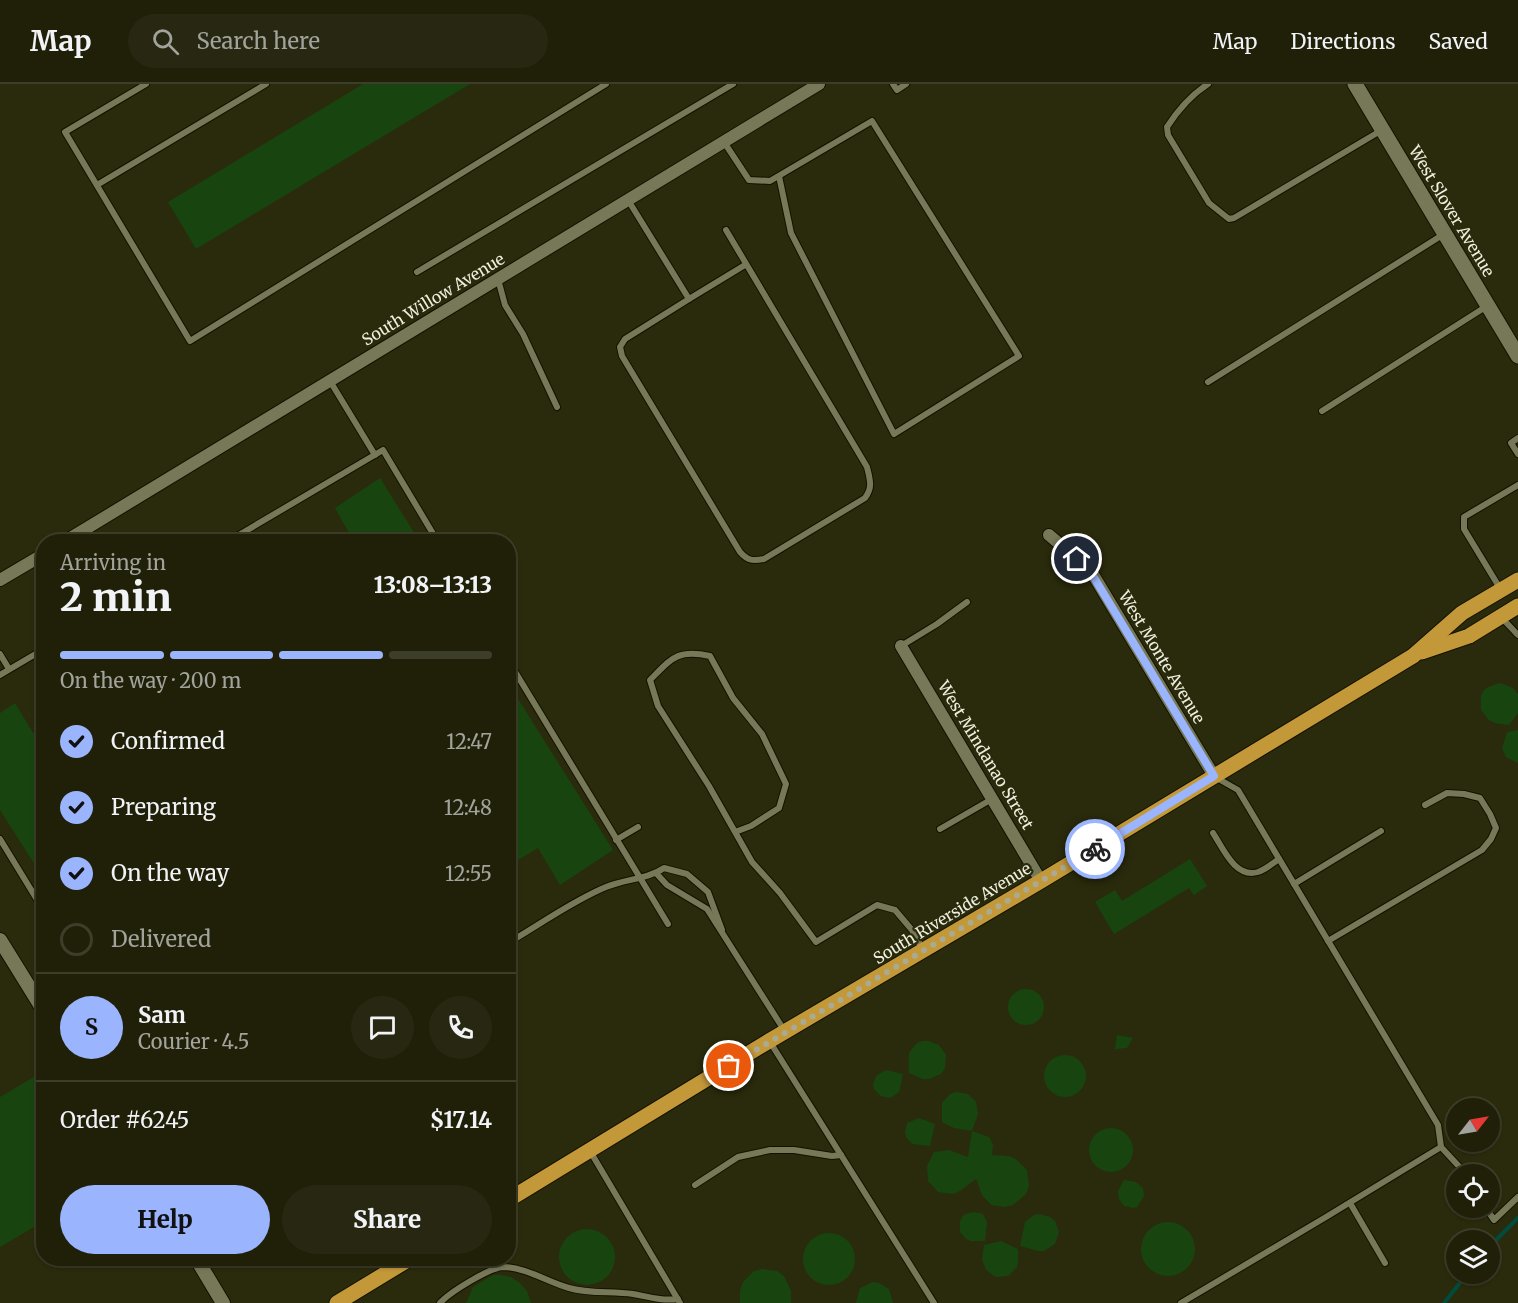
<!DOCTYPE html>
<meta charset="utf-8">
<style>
:root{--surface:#202009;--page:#282812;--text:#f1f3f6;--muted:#a2a39c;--line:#3d3e2a;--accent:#9ab5fd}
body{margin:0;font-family:Merriweather,serif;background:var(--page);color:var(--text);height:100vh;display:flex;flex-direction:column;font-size:22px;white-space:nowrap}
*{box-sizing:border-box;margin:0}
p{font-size:20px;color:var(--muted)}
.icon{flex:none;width:33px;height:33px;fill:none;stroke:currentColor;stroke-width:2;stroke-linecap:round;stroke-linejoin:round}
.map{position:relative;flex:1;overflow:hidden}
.sheet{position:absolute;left:36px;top:450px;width:480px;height:732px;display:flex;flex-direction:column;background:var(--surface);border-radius:24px;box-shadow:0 2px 4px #0004,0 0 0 2px var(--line)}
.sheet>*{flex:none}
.needle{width:39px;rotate:59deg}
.tools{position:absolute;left:1446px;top:1014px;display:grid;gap:12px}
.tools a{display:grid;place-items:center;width:54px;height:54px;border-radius:50%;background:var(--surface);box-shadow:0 2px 4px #0004,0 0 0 2px var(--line);font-size:30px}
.pin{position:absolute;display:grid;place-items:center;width:51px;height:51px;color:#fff;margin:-26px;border:3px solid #fff;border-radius:50%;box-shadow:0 2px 6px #0007}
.courier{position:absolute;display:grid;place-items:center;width:60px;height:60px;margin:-30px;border:4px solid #9ab5fd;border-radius:50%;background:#fff;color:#222;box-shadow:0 2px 8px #0007}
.overview em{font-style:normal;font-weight:800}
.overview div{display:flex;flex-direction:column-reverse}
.overview{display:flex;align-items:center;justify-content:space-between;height:102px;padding:0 24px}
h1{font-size:39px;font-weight:800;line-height:45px}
.bar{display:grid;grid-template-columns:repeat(4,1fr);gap:9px 6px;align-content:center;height:72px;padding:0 24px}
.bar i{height:8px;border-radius:4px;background:var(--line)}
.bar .active{background:var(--accent)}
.bar p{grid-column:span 4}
.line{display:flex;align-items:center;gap:15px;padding:0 24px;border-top:2px solid var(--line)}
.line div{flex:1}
.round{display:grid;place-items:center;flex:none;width:63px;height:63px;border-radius:32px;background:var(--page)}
ol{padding:0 24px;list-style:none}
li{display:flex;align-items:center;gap:18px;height:66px}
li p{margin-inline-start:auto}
li .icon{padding:6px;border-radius:50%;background:var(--accent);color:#111;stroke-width:4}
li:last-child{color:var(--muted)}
li i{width:33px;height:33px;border:3px solid var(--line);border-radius:50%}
.cta{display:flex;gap:12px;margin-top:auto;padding:12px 24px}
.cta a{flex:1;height:69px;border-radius:36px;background:var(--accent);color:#111;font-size:24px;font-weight:800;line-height:69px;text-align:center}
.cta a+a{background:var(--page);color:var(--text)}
header{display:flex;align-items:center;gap:36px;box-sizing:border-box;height:84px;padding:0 30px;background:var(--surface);border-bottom:2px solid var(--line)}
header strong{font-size:28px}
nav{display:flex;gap:33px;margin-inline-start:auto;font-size:21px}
.search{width:420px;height:54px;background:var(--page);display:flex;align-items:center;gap:15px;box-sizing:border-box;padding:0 21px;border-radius:33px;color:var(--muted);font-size:22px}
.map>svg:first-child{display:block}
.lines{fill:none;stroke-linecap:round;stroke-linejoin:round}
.stream{stroke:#004c3c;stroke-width:4}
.building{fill:#18450f}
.service-casing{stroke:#131200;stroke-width:8}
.minor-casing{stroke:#131200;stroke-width:14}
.tertiary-casing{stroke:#131200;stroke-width:16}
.secondary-casing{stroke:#131200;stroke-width:17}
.primary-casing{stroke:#131200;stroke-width:17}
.service{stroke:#777858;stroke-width:6}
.minor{stroke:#777858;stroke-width:12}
.tertiary{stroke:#777858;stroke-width:14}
.secondary{stroke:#777858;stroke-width:15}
.primary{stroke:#c39839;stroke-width:15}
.done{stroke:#a9aa94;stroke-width:6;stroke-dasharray:0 10.8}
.route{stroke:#9ab5fd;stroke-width:8}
.labels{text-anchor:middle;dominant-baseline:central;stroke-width:4.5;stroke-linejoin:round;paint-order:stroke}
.street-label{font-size:16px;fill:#eeefdd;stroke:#2a2a0c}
</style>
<header>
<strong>Map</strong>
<div class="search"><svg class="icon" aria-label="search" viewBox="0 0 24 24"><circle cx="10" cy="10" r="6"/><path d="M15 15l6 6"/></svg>Search here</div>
<nav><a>Map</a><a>Directions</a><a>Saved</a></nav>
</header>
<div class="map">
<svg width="1518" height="1219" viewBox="0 0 1518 1219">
<rect width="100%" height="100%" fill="#2a2a0c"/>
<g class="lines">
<!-- stream -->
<g class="stream">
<polyline points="1490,1162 1518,1134"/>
<polyline points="1444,1219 1467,1190"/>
</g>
</g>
<!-- building -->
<g class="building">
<polygon points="363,0 470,0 196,165 168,118"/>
<polygon points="380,394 420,458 336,458 349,449 335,424"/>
<polygon points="508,599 613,766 560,801 538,764 508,782"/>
<polygon points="1500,599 1513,604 1518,610 1518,629 1509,641 1495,639 1489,636 1481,626 1481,613 1483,607 1488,603"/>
<polygon points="15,619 33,649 44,643 44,795 0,726 0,629"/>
<polygon points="1518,646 1518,679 1506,673 1502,664 1507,648"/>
<polygon points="1190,775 1207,802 1194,811 1189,804 1114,850 1095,818 1115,806 1122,817"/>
<circle cx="1026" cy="923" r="18"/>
<polygon points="1117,951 1133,954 1127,964 1115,965"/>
<polygon points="922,957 928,957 939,961 946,971 945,984 941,990 929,995 923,995 909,989 909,969 916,960"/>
<circle cx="1065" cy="992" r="21"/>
<polygon points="886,986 903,990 899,1008 890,1014 881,1012 874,1005 873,1000 876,992"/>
<polygon points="44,987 44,1137 0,1163 0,1013"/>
<polygon points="956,1008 968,1010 976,1018 978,1030 972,1047 989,1053 993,1060 992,1071 1009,1072 1016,1075 1027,1086 1029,1102 1026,1110 1013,1121 1004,1123 991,1121 982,1111 976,1095 960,1107 953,1110 938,1108 928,1097 927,1082 934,1068 949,1066 968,1073 972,1047 954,1044 942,1038 942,1019 950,1010"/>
<polygon points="919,1034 935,1040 930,1062 912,1060 906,1053 905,1048 907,1039"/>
<circle cx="1111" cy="1066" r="22"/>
<polygon points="1124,1096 1136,1098 1143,1104 1144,1112 1137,1123 1133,1124 1124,1122 1119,1115 1118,1107"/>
<polygon points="974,1128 983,1130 987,1138 985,1157 971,1157 966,1155 960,1148 960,1138 962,1133 965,1130"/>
<polygon points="1039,1130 1050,1133 1055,1137 1059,1148 1055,1160 1044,1167 1038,1167 1020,1162 1025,1138 1034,1131"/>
<circle cx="1168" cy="1165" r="27"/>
<circle cx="587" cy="1173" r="28"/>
<circle cx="829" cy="1175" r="26"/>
<polygon points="1001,1157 1018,1165 1018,1177 1017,1183 1008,1192 996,1193 986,1186 982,1175 984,1161"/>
<polygon points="762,1185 777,1187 784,1192 791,1207 791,1219 740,1219 740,1207 743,1198 754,1187"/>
<polygon points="493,1191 501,1191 511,1193 520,1199 527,1207 531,1219 466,1219 473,1203"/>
<polygon points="873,1198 879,1199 889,1205 893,1219 856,1219 860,1204"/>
</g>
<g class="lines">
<!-- service casing -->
<g class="service-casing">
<g id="service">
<polyline points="146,0 65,48 190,257 606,0"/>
<polyline points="893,0 897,6 906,0"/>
<path d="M1208 0C1191 11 1178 26 1167 43L1168 51 1209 119 1229 135 1234 134 1382 46"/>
<polyline points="724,58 749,96 770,97 872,37 1019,272 894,350 791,149 779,92"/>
<polyline points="97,101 266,0"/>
<path d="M628 116 689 215 625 255 620 263 622 272 740 468C748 477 753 477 764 475L865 414C873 403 870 396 867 383L726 146"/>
<polyline points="417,188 733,0"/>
<polyline points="498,195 505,221 523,250 557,323"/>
<polyline points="689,215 745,181"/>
<polyline points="330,297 375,371"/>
<polyline points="1208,298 1444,150"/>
<polyline points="1322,327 1487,222"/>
<polyline points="1518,354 1511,359 1518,370"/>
<polyline points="227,458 383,366 438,458"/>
<polyline points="1501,506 1464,445 1464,433 1518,401"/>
<polyline points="1501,533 1518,551"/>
<polyline points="901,562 937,540 967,518"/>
<polyline points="0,570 9,585"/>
<polyline points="508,576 668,840"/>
<polyline points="0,591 44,565"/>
<polyline points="1215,693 1238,706 1438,1041 1441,1063 1466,1090"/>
<polyline points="940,745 992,715"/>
<path d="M735 748 751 742 779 724 786 700 762 650 733 614 710 572C677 565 672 574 650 596L658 622 709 702 752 778 780 809 816 858 877 821 895 826 912 846 923 866"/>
<path d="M1213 749C1223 764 1235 795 1258 788 1265 786 1273 779 1279 775"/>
<polyline points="0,755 44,827"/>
<polyline points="616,756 638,743"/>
<polyline points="656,789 667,801 707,825 784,946"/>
<polyline points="1294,800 1381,747"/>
<polyline points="1328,857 1482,766 1491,755 1496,744 1490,730 1480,714 1464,710 1447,709 1425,721"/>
<path d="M508 859C539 841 574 816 606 803 625 795 648 795 664 784L687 790 708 808 722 846"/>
<polyline points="770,958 934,1219"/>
<polyline points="590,1067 680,1219"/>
<polyline points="695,1101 738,1073 770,1066 794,1066 832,1072 841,1071"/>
<polyline points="1350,1119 1385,1179"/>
<polyline points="1486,1124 1494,1136 1518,1113"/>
<path d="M440 1219C450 1208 489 1184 503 1183 525 1183 548 1198 569 1204 589 1210 612 1207 633 1210 649 1213 661 1217 678 1215"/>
<polyline points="1181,1219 1326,1133 1441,1063"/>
</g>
</g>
<!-- minor casing -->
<g class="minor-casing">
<g id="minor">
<polyline points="1049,451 1091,487 1214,692"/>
<polyline points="64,458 819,0"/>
<polyline points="0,496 44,470"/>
<polyline points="901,562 1041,797"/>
</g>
</g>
<!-- tertiary casing -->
<g class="tertiary-casing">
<g id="tertiary">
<polyline points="0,856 44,927"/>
<polyline points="196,1174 223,1219"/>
</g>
</g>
<!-- secondary casing -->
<g class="secondary-casing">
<polyline id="secondary" points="1355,0 1518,272"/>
</g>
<!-- primary casing -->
<g class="primary-casing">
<g id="primary">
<polyline points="1422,568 1469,552 1518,522"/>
<polyline points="508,1116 769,957 1041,797 1413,572 1462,529 1518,496"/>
<polyline points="337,1219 411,1174"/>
</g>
</g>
<!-- service -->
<use href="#service" class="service"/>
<!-- minor -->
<use href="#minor" class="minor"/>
<!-- tertiary -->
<use href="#tertiary" class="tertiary"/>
<!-- secondary -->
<use href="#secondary" class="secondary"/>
<!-- primary -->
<use href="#primary" class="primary"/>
</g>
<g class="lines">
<!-- done -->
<polyline class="done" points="729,982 1095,765"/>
<!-- route -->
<polyline class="route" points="1077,475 1090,487 1214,692 1095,765"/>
</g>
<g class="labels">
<!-- street labels -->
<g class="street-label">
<text transform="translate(1452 127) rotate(59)">West Slover Avenue</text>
<text transform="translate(433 215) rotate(-31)">South Willow Avenue</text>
<text transform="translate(1162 573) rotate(59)">West Monte Avenue</text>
<text transform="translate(986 671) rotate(59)">West Mindanao Street</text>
<text transform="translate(952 829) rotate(-31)">South Riverside Avenue</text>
</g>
</g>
</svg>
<div class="tools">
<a><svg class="needle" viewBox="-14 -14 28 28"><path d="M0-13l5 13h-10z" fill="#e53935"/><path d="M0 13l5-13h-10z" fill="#a2a39c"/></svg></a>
<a><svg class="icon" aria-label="locate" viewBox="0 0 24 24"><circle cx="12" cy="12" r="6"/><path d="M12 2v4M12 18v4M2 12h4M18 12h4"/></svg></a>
<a><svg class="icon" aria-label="layers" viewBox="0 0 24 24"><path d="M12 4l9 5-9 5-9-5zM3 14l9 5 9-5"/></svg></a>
</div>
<div class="pin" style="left:729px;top:982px;background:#ea580c"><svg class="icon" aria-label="bag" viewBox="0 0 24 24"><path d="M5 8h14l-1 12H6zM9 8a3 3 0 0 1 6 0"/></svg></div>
<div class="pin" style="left:1077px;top:475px;background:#1f2937"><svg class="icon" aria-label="home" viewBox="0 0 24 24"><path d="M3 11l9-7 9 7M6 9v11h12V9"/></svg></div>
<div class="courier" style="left:1095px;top:765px"><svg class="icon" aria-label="bike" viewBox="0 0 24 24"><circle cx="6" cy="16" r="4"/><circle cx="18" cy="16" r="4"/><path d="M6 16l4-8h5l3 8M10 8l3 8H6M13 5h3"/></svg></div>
<section class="sheet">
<div class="overview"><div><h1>2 min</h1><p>Arriving in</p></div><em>13:08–13:13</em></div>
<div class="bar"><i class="active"></i><i class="active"></i><i class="active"></i><i></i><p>On the way · 200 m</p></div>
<ol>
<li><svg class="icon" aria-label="check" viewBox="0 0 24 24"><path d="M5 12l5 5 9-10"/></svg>Confirmed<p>12:47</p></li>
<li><svg class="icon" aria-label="check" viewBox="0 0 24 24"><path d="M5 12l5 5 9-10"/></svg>Preparing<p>12:48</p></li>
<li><svg class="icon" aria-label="check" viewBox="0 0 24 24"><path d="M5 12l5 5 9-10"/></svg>On the way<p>12:55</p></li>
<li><i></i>Delivered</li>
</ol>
<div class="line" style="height:108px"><b class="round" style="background:var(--accent);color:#111">S</b><div><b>Sam</b><p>Courier · 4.5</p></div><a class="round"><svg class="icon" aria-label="chat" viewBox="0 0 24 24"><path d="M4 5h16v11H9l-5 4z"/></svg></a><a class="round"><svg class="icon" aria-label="phone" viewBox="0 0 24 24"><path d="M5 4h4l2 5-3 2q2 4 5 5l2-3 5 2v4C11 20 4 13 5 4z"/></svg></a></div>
<div class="line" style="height:78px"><div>Order #6245</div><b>$17.14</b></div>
<div class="cta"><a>Help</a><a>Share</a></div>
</section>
</div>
